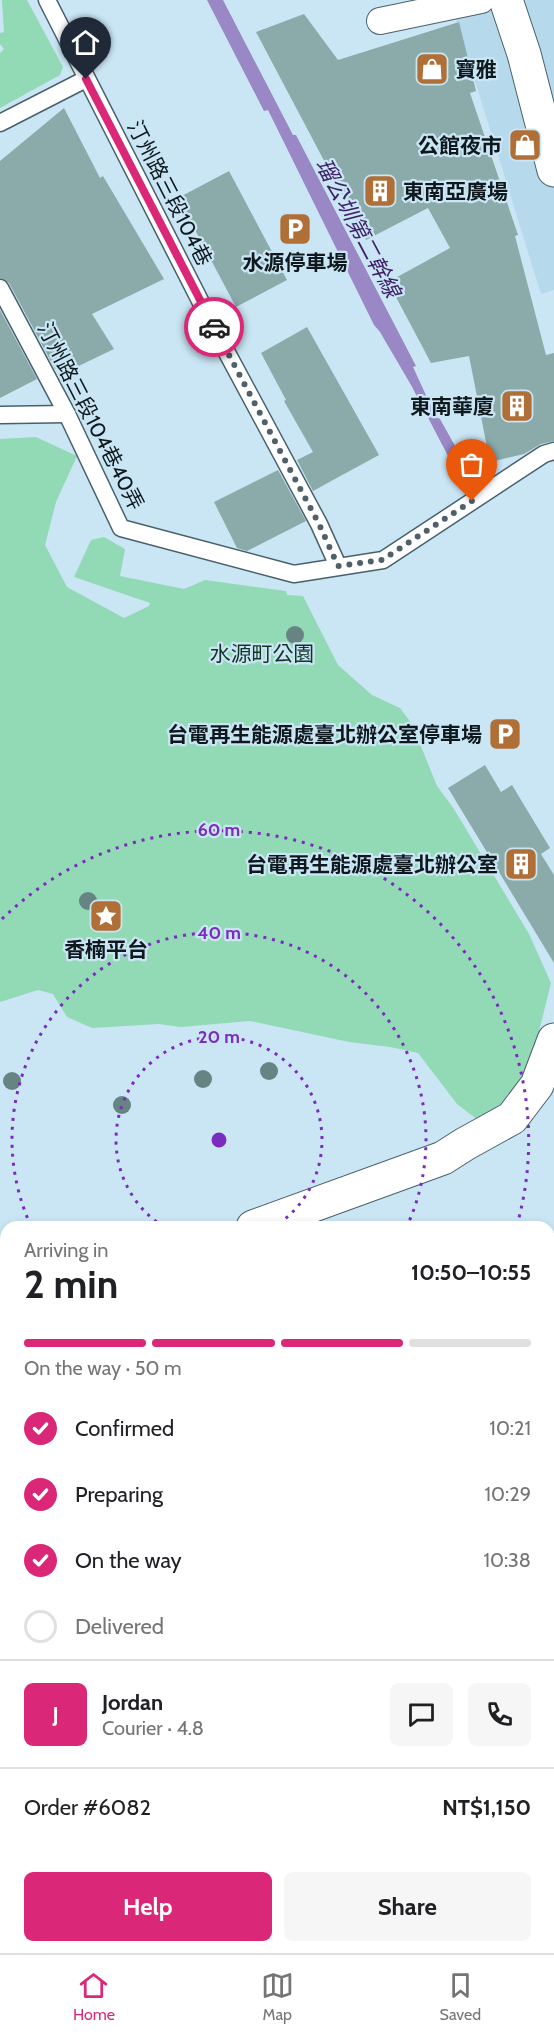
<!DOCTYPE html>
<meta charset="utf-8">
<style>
:root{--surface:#fff;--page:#f6f6f6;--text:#202124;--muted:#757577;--line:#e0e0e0;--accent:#db2777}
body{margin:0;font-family:Cabin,"Noto Sans TC",sans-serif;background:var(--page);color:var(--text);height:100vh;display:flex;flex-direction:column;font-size:22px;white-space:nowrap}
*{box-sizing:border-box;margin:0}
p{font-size:20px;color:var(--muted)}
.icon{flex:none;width:33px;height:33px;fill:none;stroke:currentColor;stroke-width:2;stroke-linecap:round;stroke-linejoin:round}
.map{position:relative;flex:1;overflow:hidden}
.panel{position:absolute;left:0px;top:1221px;width:555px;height:732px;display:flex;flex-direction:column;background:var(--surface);border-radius:18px 18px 0 0;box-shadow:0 3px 9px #0003}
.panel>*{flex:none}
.pin{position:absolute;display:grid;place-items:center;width:51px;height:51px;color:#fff;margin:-62px -26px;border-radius:50% 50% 50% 0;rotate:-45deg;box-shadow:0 0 6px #0007}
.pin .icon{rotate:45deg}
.courier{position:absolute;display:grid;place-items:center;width:60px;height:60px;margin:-30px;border:4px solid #db2777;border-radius:50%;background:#fff;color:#222;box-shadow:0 2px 8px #0007}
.summary em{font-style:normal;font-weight:700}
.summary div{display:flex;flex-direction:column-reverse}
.summary{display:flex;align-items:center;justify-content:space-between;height:102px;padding:0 24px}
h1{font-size:39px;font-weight:700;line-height:45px}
.bar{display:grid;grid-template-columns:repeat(4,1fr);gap:9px 6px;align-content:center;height:72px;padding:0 24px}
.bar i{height:8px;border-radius:4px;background:var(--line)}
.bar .selected{background:var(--accent)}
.bar p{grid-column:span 4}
.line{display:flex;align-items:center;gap:15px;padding:0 24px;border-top:2px solid var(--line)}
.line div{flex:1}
.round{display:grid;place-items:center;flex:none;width:63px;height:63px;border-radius:9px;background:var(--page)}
ol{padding:0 24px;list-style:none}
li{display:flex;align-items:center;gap:18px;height:66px}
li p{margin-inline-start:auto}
li .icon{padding:6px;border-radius:50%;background:var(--accent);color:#fff;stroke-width:4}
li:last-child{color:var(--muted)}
li i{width:33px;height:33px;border:3px solid var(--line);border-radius:50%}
.cta{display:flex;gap:12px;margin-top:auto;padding:12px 24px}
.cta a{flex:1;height:69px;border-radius:9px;background:var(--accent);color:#fff;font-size:24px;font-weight:700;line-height:69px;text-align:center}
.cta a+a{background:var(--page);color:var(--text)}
.tabs{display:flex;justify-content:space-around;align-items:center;height:84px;border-top:2px solid var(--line);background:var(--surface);font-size:16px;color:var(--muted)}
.tabs a{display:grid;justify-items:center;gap:3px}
.tabs .selected{color:var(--accent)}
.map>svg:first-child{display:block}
.built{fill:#b6d9eb}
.green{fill:#92d9b5}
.water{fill:#9a87c5}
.building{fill:#8aabaa}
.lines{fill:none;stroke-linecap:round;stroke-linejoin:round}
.service-casing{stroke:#48606c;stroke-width:19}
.pedestrian-casing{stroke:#48606c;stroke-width:28}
.minor-casing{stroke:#48606c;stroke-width:35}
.tertiary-casing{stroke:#48606c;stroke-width:35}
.secondary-casing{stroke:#48606c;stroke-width:35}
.trunk-casing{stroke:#48606c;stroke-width:35}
.service{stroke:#fff;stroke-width:16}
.pedestrian{stroke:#fff;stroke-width:26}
.minor{stroke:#fff;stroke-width:33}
.tertiary{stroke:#fff;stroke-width:33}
.secondary{stroke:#fff;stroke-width:33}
.trunk{stroke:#fff;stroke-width:33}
.tree{fill:#658482}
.done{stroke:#506069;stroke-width:6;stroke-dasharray:0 10.8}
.route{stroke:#db2777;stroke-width:8}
.ring{fill:none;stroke:#7b2cbf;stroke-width:3;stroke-dasharray:3 6}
.labels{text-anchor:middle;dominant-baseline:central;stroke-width:4.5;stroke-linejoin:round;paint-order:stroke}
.poi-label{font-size:21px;font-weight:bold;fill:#0e181d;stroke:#cae6f5;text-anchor:end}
.street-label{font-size:21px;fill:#0e181d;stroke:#cae6f5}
.park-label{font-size:21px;fill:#123424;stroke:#cae6f5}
.water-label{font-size:22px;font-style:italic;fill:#3d1f68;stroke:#cae6f5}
.centre{fill:#7b2cbf;stroke:#cae6f5;stroke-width:3}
.ring-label{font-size:18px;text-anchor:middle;font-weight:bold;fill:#7b2cbf;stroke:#cae6f5;stroke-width:4.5;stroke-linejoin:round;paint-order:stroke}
</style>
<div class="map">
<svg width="554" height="1953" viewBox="0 0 554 1953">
<rect width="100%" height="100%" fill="#cae6f5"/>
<!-- built -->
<g class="built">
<polygon points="450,0 554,0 554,290 541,294"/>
<polygon points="554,1477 554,1671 549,1667 549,1478"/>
<polygon points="6,1656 6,1947 549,1947 549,1728 554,1759 554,1953 0,1953 0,1657"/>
</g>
<!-- green -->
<g class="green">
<polygon points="2,0 27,0 63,67 60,75 0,108 0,53 4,49 0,44 0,33 4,32"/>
<polygon points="36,437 77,456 56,502 45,545 67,587 124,618 149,606 150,603 74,577 91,540 104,537 125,549 120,576 184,589 205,580 286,591 287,595 303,596 338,665 372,695 400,708 412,724 437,786 454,809 529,934 551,983 528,1076 513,1097 478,1120 457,1104 418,1053 390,1047 349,1042 250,1021 181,1027 159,1024 92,1028 67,1017 53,994 38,990 0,1002 0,439"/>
<polygon points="6,1832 6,1947 41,1947 41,1953 0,1953 0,1843"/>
<polygon points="43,1947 528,1947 529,1953 44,1953"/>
</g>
<!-- water -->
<polygon class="water" points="207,0 223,0 293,135 296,135 416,366 413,367 436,417 440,419 470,473 459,477 411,385 380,332 374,325 268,110 264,111"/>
<!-- building -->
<g class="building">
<polygon points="304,14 338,60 459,22 476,91 470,93 518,235 515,236 546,355 554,353 554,441 541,444 524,454 490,462 469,356 431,363 388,282 450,248 428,208 366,240 256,32"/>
<polygon points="64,108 100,178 103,176 164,279 92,314 114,349 64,373 62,366 55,369 9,283 0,278 0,161"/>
<polygon points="229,171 287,280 236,307 178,198"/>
<polygon points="0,310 37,379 0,398"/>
<polygon points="307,327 379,455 313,491 297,460 313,452 284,401 286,400 261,353"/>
<polygon points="278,470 306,521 247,551 237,548 214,502"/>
<polygon points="485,765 501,792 512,785 550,848 541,854 554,875 554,963 448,788"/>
</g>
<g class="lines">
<!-- service casing -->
<g class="service-casing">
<g id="service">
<polyline points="47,0 218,336 319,524 338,566"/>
<polyline points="0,123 86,79"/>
<polyline points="0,288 67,414 121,528 294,574 383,560 544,454 554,451"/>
<polyline points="0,415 67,414"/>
<polyline points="549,1383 554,1382"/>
<polyline points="549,1457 554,1456"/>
<polyline points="0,1481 6,1480"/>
<polyline points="0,1589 6,1588"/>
</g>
</g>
<!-- pedestrian casing -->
<g class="pedestrian-casing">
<polyline id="pedestrian" points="380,21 481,0"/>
</g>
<!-- minor casing -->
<g class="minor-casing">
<g id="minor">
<polyline points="253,1227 443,1158 465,1144 512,1118 537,1085 554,1040"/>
<polyline points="0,1293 6,1291"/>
</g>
</g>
<!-- tertiary casing -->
<g class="tertiary-casing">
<polyline id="tertiary" points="506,0 524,54 554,170"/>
</g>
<!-- secondary casing -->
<g class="secondary-casing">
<g id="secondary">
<polyline points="0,1365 6,1363"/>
<polyline points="0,1454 6,1453"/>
</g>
</g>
<!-- trunk casing -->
<g class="trunk-casing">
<g id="trunk">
<polyline points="549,1250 554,1250"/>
<polyline points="549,1284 554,1283"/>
<polyline points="549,1329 554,1328"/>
<polyline points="0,1390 6,1389"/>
<polyline points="0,1536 6,1533"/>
</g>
</g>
<!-- service -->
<use href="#service" class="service"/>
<!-- pedestrian -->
<use href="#pedestrian" class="pedestrian"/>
<!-- minor -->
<use href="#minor" class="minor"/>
<!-- tertiary -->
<use href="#tertiary" class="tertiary"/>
<!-- secondary -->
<use href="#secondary" class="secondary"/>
<!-- trunk -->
<use href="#trunk" class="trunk"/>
</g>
<!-- trees -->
<g class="tree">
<circle cx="295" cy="635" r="9"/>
<circle cx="88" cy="901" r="9"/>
<circle cx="269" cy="1071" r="9"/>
<circle cx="203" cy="1079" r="9"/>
<circle cx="12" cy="1081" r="9"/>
<circle cx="122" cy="1105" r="9"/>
</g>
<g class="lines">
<!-- done -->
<polyline class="done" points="214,327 319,524 338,566 382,560 472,501"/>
<!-- route -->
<polyline class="route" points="86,79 214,327"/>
</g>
<!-- distance rings -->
<g class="ring">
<path d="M164 1227A103 103 0 1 1 274 1227"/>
<path d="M31 1226A207 207 0 1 1 407 1226"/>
<path d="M2 919A310 310 0 0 1 517 1225"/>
</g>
<!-- icons -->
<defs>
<g id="shop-square" transform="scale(1.725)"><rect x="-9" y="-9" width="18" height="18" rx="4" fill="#af6f37" stroke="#cae6f5"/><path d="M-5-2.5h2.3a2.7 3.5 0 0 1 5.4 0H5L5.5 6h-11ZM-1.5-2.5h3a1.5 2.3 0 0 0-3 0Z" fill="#fff"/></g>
<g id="building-square" transform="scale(1.725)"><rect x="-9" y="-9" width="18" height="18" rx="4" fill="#af6f37" stroke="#cae6f5"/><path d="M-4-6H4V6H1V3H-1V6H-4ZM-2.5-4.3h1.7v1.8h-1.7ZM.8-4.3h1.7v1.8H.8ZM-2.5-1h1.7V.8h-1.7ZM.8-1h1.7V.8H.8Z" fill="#fff"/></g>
<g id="parking-square" transform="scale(1.725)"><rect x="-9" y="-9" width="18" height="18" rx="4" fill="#af6f37" stroke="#cae6f5"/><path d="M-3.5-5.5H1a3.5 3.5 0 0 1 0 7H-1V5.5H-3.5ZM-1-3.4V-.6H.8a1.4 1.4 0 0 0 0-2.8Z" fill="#fff"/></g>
<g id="sight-square" transform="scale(1.725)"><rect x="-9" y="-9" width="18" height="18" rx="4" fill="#af6f37" stroke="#cae6f5"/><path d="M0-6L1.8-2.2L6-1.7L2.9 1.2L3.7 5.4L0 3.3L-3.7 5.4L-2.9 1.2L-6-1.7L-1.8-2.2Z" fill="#fff"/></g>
</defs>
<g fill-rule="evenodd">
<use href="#shop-square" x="432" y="69"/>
<use href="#shop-square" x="525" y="145"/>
<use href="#building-square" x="380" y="191"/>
<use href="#parking-square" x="295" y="229"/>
<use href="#building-square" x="517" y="406"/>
<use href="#parking-square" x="505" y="734"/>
<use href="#building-square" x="521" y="864"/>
<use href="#sight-square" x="106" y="916"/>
</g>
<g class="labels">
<!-- poi labels -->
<g class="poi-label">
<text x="455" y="69" text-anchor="start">寶雅</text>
<text x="502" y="145">公館夜市</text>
<text x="403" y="191" text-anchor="start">東南亞廣場</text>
<text x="295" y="262" text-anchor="middle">水源停車場</text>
<text x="494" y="406">東南華廈</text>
<text x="482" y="734">台電再生能源處臺北辦公室停車場</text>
<text x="498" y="864">台電再生能源處臺北辦公室</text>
<text x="106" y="949" text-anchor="middle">香楠平台</text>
</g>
<!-- street labels -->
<g class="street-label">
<text transform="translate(170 193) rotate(63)">汀州路三段104巷</text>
<text transform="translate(91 416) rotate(63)">汀州路三段104巷40弄</text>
</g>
<!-- park labels -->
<g class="park-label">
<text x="262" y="653">水源町公園</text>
</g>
<!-- water labels -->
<g class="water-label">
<text transform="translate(358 228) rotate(62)">瑠公圳第二幹線</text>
</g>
</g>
<circle cx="219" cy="1140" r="9" class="centre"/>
<g class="ring-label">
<text x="219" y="836">60 m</text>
<text x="219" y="939">40 m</text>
<text x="219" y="1043">20 m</text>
</g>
</svg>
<div class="pin" style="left:472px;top:501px;background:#ea580c"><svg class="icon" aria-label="bag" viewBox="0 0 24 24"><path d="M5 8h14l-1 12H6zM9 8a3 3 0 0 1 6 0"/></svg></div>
<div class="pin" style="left:86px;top:79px;background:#1f2937"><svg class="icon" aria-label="home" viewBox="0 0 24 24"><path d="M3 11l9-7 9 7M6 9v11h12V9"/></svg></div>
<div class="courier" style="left:214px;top:327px"><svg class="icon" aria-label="car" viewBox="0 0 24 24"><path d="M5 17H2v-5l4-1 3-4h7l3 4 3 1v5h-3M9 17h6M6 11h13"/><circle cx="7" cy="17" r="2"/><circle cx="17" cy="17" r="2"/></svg></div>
<section class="panel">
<div class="summary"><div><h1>2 min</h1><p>Arriving in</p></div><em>10:50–10:55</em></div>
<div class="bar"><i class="selected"></i><i class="selected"></i><i class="selected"></i><i></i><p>On the way · 50 m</p></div>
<ol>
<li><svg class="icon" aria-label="check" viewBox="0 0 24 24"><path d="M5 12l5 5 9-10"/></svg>Confirmed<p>10:21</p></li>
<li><svg class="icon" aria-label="check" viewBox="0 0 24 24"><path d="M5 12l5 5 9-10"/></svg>Preparing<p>10:29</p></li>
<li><svg class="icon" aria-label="check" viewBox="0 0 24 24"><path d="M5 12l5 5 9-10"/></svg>On the way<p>10:38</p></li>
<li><i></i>Delivered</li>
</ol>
<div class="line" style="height:108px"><b class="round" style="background:var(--accent);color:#fff">J</b><div><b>Jordan</b><p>Courier · 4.8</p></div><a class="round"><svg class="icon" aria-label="chat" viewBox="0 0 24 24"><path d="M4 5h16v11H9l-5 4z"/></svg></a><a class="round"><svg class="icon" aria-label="phone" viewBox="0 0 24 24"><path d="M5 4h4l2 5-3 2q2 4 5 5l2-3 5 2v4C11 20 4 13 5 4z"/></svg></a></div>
<div class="line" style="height:78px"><div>Order #6082</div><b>NT$1,150</b></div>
<div class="cta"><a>Help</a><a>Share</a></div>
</section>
</div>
<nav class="tabs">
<a class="selected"><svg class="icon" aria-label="home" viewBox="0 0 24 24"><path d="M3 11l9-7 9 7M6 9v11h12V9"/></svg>Home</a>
<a><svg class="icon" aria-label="map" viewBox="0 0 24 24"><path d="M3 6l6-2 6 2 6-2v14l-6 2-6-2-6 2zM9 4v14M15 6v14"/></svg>Map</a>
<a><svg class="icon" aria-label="saved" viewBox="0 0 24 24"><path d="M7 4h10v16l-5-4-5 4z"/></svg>Saved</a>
</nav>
